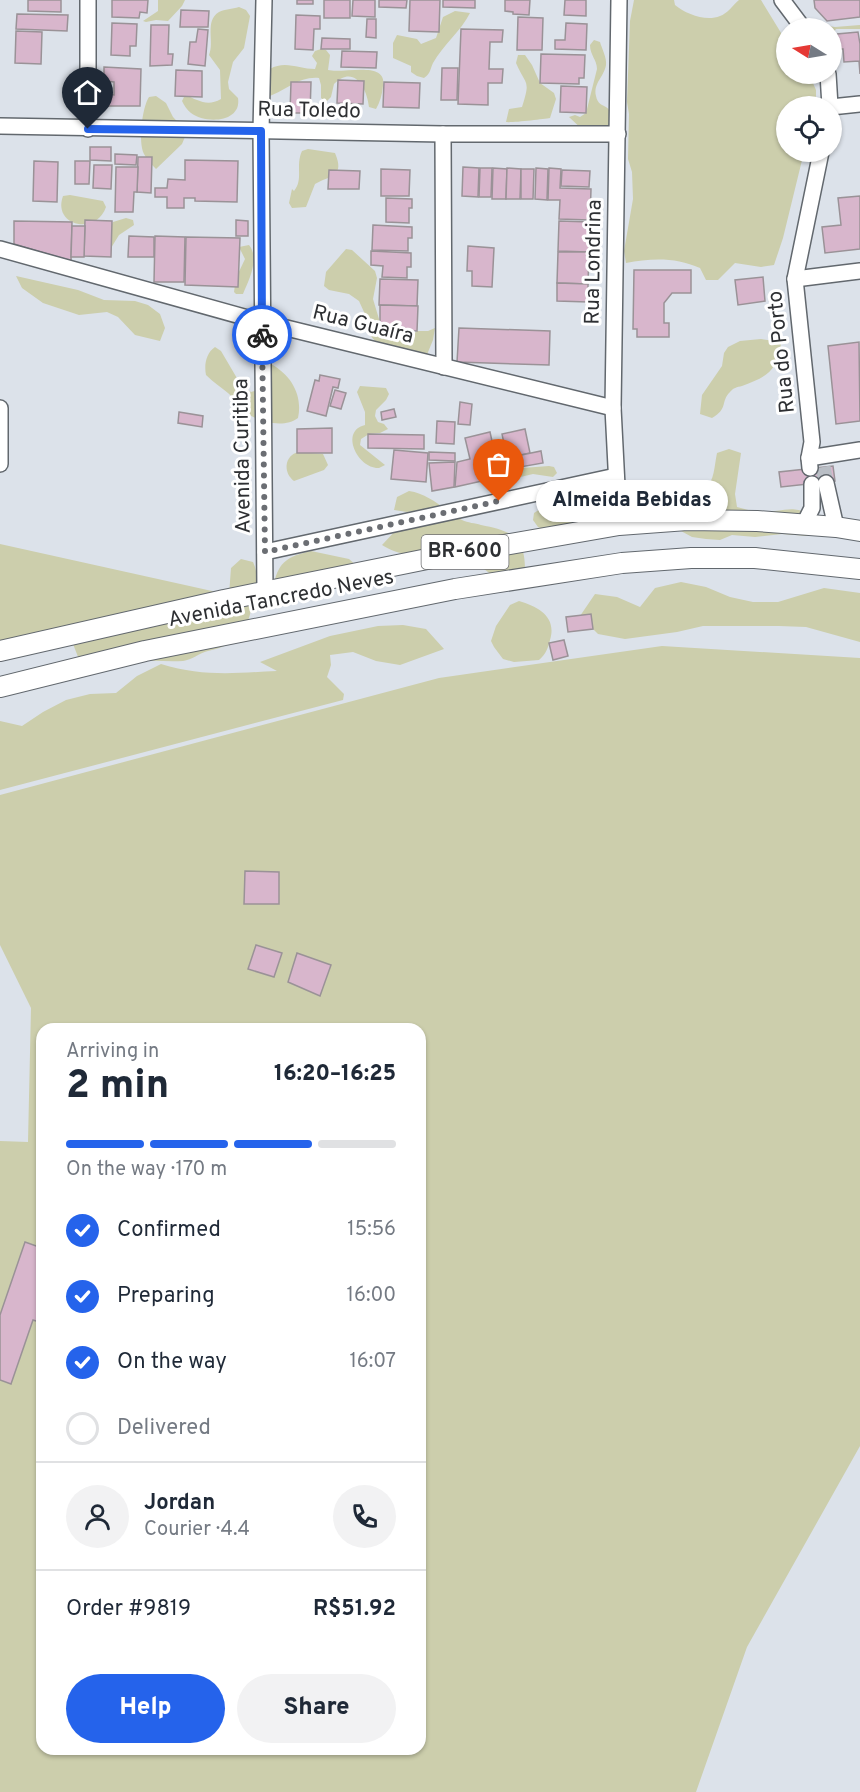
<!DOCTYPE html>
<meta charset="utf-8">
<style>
:root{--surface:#fff;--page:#f2f2f3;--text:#1f2937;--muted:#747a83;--line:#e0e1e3;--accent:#2563eb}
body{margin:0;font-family:Overpass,sans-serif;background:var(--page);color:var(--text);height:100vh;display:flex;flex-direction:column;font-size:22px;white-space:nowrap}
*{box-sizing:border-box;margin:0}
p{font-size:20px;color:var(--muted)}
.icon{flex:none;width:33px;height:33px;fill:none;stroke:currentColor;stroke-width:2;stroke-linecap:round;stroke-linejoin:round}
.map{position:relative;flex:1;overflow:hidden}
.details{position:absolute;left:36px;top:1023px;width:390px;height:732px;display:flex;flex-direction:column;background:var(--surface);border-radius:18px;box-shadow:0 2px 4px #0004}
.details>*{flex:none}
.needle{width:39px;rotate:281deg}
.fabs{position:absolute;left:776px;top:18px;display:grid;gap:12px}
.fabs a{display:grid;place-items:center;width:66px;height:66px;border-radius:50%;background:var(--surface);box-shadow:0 2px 4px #0004;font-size:30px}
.pin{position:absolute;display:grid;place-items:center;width:51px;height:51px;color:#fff;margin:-62px -26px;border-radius:50% 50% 50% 0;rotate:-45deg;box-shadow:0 0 6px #0007}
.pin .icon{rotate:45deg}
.courier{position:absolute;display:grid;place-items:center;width:60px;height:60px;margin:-30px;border:4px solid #2563eb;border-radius:50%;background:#fff;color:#222;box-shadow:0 2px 8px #0007}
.bubble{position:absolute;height:42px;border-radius:21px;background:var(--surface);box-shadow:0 2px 4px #0004;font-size:20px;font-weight:800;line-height:42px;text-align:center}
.headline em{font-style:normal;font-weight:800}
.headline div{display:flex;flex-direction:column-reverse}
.headline{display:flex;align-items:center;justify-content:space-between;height:102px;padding:0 30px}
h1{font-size:39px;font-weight:800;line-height:45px}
.bar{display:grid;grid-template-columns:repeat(4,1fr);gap:9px 6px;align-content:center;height:72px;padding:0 30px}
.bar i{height:8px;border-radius:4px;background:var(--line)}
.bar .active{background:var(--accent)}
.bar p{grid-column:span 4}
.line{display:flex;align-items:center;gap:15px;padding:0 30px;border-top:2px solid var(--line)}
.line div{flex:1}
.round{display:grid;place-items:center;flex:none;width:63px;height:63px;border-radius:32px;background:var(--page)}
ol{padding:0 30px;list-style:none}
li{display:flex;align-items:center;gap:18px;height:66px}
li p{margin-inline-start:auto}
li .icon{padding:6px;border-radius:50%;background:var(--accent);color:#fff;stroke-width:4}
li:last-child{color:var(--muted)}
li i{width:33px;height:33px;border:3px solid var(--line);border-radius:50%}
.action{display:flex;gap:12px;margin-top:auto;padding:12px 30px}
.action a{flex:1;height:69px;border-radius:36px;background:var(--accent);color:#fff;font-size:24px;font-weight:800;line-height:69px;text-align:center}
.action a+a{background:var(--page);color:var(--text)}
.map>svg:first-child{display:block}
.green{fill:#ccceac;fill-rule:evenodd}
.building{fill:#d8b6cc;stroke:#9a9297;stroke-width:1.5}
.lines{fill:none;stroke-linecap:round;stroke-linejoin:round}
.minor-tunnel{stroke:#b9bec5;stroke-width:15;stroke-dasharray:15 8;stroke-linecap:butt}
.minor-casing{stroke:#62686e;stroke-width:18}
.major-casing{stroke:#62686e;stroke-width:22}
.minor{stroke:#fff;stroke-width:15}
.major{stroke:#fff;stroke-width:20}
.done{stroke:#6b6e73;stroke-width:6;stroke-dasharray:0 10.8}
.route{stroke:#2563eb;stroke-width:8}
.labels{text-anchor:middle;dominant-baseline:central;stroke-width:6;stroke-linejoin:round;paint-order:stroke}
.shield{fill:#fff;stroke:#6d6e70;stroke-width:1.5}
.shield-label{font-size:20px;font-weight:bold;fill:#2e3033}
.street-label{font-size:21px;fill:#2e3033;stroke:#fff}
</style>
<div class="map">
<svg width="860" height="1792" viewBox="0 0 860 1792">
<rect width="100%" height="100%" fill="#dce2ea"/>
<!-- green -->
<g class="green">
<polygon points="158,0 185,0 182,6 168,21 156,20 146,22 143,21 158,11"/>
<path d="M634 0H674L675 5C686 14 706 22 720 16 727 14 733 5 739 0H761L786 41V74H809L816 90V106H786V152H804L783 238 774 265 761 267 735 263 718 280H706L700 268C676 257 651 258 626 263L624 251 633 199 632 172 628 159 629 114 627 102 630 21Z"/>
<path d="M239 7 246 10 250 16 244 48 233 62 228 82 229 89 238 98C242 123 205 124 191 113 187 110 184 105 182 101L185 95C198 100 207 107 221 99L220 70 209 55C215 42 204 21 219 12 225 9 232 9 239 7Z"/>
<path d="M455 11 470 13C461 31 443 45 433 63 430 69 431 73 424 78L417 76 411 72V66L393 58V43L397 35 417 39 421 44 436 38 443 17Z"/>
<polygon points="821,25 835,27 860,25 860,29 836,29 832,34 833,45 831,46 831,28 819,28 818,26"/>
<path d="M594 40 600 42C602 49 607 58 606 65 604 77 593 83 596 96 599 112 615 99 610 127L585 132 569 117 575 115 580 117 586 113 597 69C597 60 590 55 590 45Z"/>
<path d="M321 49 326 50 330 55 328 70C343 74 388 60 383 86 382 95 380 102 376 109L369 107C367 88 354 64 334 84L331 97 326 102 321 98V85L319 78C300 76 286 90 270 96L264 94 270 69C285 60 299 69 315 69L317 63 312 56 315 51Z"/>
<path d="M518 55H525L532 65 540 83 554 93 556 99 550 118C544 119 511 123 506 122L509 109 522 107C531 79 526 86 516 63Z"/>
<path d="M156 96 166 103 173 117 187 132 182 144 156 169C152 165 147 160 144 154 138 142 142 108 149 97Z"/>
<path d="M308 149 335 153C345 177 331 175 315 184L306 207 292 208 289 203 292 189 294 191C304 179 295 166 302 151Z"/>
<path d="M70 195 103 201 106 207C96 236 52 226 63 196Z"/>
<polygon points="126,218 133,220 134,225 119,235 111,248 109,231 113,222"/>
<path d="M249 245C260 258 249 280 243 294H236L234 292 236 278 245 259 239 247Z"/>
<path d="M346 249 352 250 375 271 377 278 373 299 379 319 380 330C389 340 407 341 417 331H428L435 328 433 340 426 357 378 345 363 326 364 312 359 301 349 294 329 290 324 286 326 272Z"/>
<polygon points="16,276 78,290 104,300 135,301 148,305 160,314 165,328 160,341 135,335 118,317 107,312 79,315 43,303 22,288"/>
<path d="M761 339 775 341 781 344C777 371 767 377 742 386 737 387 733 388 730 392 720 402 729 408 712 418L700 414 702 395 722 366 724 353 728 347 740 341Z"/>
<path d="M215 347 221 351 241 385 251 392 258 390 264 366 271 364C291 375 303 395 298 418 285 428 262 423 248 414 240 409 236 400 228 393 221 387 213 382 206 375 204 365 206 353 215 347Z"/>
<path d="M360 386 386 388 389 394 386 400 376 410 375 416 378 422 384 424 388 429 380 433 369 434 361 439 360 445 385 465 379 468C358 469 339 431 365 425V412L357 392Z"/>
<path d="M729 449 741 453 735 494 737 507C745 509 754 512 762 512 785 512 804 499 817 529L807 536 782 534 755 537 732 535 720 540 706 539 692 537 681 531 661 515C673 485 677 493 705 490 715 479 714 467 717 453Z"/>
<path d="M298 452 323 454 328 465 324 470 294 481C283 473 284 456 298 452Z"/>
<polygon points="549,466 554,467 557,473 553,477 533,474 504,481 504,473 509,469"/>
<path d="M409 491C430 494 444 510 462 520 468 523 475 523 481 525 513 531 526 538 525 573L500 581C482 567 456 547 432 548 427 548 423 551 418 553 404 556 394 552 382 545L397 529 422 523 419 510 407 512 394 510 397 497Z"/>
<polygon points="575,495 615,503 614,519 545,530 538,527 533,520 534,513 556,499"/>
<polygon points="0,544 221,593 0,646"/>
<path d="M311 551 349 559 358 567 354 579 343 587 303 594 274 583C279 561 289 556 311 551Z"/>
<path d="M241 559 253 562C260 577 256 590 252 606 246 635 236 645 208 651 199 653 192 660 183 661 166 662 149 660 132 660 116 661 99 665 82 667L73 644 229 595 231 568Z"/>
<polygon points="681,582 706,587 730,597 753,602 778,602 824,588 860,593 860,642 806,627 779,626 703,626 677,632 625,639 598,634 580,616 595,594 617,597 640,607 655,588"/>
<path d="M519 601C539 607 557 617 550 640 548 648 546 654 539 660L514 662 503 659 494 647 491 641 496 626 510 605Z"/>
<path d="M403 625 426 629 444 649 400 665 376 661 353 652 330 655 331 665 327 677 344 694 343 700 0 790V721L22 726 43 712 66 700 90 694 116 693 137 676 161 664C203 677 235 673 277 671L260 662 330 636 378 626Z"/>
<path d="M662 646 860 658V1446L747 1647 696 1792H0V1141L28 1142 31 1008 0 945V795L439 678ZM42 1029H420V1749H42Z"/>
</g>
<!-- building -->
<g class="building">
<polygon points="28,0 61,0 61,12 28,11"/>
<polygon points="112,0 148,0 147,13 140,12 139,18 112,17"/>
<rect x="297" y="0" width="16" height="4"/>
<rect x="324" y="0" width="26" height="18"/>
<polygon points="353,0 375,0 375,17 352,16"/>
<polygon points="379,0 407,0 406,8 379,7"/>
<polygon points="410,0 440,0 439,32 409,31"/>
<polygon points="443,0 475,0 475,8 443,7"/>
<polygon points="505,0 530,0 529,15 513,14 513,12 505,11"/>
<polygon points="565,0 586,0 586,16 564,15"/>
<polygon points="814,0 860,0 860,17 827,21 815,8"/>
<polygon points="181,10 209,11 208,27 180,27"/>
<polygon points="17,14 68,15 67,31 16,29"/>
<polygon points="296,15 320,16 320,29 314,29 313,50 295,49"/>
<polygon points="518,17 543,18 542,50 517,50"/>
<polygon points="367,19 376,19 376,38 366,37"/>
<polygon points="112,23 137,24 136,46 130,46 130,56 111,55"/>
<polygon points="566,23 587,24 586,50 555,49 555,40 565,40"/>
<polygon points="151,25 169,25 168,54 173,54 172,65 150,66"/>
<polygon points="198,29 208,30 205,66 188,64 190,42 196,42"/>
<polygon points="461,29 503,30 502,42 490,42 489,69 503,69 502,83 488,83 488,105 458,104"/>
<polygon points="16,31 42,32 41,64 15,63"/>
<polygon points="858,32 860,44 860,74 859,61 844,62 843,49 839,49 837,34"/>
<polygon points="322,38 350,39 350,49 321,49"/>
<polygon points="342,51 377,52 376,68 341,67"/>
<polygon points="541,54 585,55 584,78 579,78 579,84 540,83"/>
<polygon points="104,67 141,69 140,106 105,106 105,94 114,95 114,82 104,81"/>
<polygon points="442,68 458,68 457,100 441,100"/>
<polygon points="176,70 202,71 202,97 175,96"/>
<polygon points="338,80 364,81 363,104 337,103"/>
<polygon points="291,82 311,82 310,113 290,113"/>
<polygon points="384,82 420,83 419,108 383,107"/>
<polygon points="561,86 587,87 586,113 560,112"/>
<polygon points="90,147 111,147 111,161 90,160"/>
<polygon points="115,154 137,155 136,165 115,164"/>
<polygon points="138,157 152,157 151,193 137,192"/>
<polygon points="185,160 238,161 237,202 195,201 195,198 184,198 184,208 167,208 167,197 155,197 155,188 167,188 168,179 185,180"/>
<polygon points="34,161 58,162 57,202 33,201"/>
<polygon points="75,161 90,161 89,184 75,184"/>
<polygon points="94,165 112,165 111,189 93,188"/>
<polygon points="116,167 138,167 137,192 134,192 133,212 115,212"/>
<polygon points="463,167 479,168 478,197 462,196"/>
<polygon points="480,168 492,168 491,197 479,197"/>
<polygon points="493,168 507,169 506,199 492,199"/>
<polygon points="507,168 521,169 520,199 506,199"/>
<polygon points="536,168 548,169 547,200 535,199"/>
<polygon points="549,168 561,169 560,188 591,189 590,220 559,219 560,200 548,200"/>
<polygon points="381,169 410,170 409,196 381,196"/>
<polygon points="521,169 534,169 533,199 521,199"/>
<polygon points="329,170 360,171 359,189 328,189"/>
<polygon points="562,170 590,171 589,187 561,186"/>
<polygon points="860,196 860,249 825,253 822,227 841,225 838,198"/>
<polygon points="386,198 412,199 412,208 409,208 409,223 386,222"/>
<polygon points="85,220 112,221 111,257 84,256"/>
<polygon points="236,220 248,221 248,236 236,236"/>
<polygon points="14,221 72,222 71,261 14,244"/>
<polygon points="559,221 590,222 589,252 558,251"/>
<polygon points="373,225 412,227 412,238 408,238 408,251 372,250"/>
<polygon points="72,226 85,226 84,257 71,257"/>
<polygon points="129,236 154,237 154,257 128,257"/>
<polygon points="155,236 185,237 184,282 154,282"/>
<polygon points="186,237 240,238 238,287 185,285"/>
<polygon points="468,246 494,248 492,287 472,286 472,271 467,271"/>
<polygon points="371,251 411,253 411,267 407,267 407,278 382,277 383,266 371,265"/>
<polygon points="558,252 589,252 588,284 557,283"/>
<polygon points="634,270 691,270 691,293 672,293 664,303 664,323 669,323 669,337 637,337 637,329 633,329"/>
<polygon points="763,277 765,301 738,305 735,280"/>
<polygon points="380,279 418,280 417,306 379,305"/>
<polygon points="557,283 588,284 588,302 557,301"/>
<polygon points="380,305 418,306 417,331 380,330"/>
<polygon points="459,328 550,331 549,365 457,362"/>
<polygon points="859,342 860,421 836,424 828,346"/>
<polygon points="320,375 340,379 338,388 333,387 326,416 307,411 315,380 319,381"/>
<polygon points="335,390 346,393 341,409 330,406"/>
<polygon points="460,402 472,404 470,425 458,424"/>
<polygon points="394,409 396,417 382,420 381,412"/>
<polygon points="179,412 203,416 202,427 178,423"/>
<polygon points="437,421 455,422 454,444 436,443"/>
<polygon points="332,428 332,453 297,453 297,429"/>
<polygon points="525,429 530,453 507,458 502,434"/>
<polygon points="490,432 500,477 455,487 457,462 470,459 465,438"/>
<polygon points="368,434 424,435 424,449 368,448"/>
<polygon points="394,450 428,453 426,482 391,479"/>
<polygon points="541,451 543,463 509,469 507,458"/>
<polygon points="429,452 455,453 455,461 429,460"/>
<polygon points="455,462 454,487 432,491 429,463"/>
<polygon points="833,466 835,481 781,487 779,472"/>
<polygon points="591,614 593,629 568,632 566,617"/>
<polygon points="564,640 568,656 553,660 549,643"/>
<polygon points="245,871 279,872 279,904 244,904"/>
<polygon points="256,945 282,953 274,977 248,969"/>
<polygon points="297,953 331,965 320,996 288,982"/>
<polygon points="25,1242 42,1248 42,1301 39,1310 42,1311 42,1323 33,1320 11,1384 0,1380 0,1315"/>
</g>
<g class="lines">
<!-- minor-tunnel -->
<polyline class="minor-tunnel" points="823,467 826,483"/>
<!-- minor casing -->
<g class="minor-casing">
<g id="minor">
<polyline points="264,0 261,131 265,592"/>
<polyline points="782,0 803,28"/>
<polyline points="828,74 830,106"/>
<polyline points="831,107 860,104"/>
<polyline points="0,126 443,134 618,134"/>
<polyline points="88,129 88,0"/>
<polyline points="443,134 444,367"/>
<polyline points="0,249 262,322 613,408"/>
<polyline points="795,279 860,271"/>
<polyline points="0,408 0,464"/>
<polyline points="809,458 860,450"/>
<polyline points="810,468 809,458 812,442 795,279 821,152"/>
<polyline points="826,483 836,527"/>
<polyline points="804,524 812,508 812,484"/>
<polyline points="619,525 613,408 619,0"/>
<polyline points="265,552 616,476"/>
</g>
</g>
<!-- major casing -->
<g class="major-casing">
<g id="major">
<polyline points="0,651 224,600 447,555 619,525 687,520 757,521 836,527 860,531"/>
<polyline points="0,687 145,651 455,589 622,563 691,558 755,558 860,569"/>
</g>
</g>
<!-- minor -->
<use href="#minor" class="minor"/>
<!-- major -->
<use href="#major" class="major"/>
</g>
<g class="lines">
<!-- done -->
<polyline class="done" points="262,335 265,552 499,501"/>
<!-- route -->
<polyline class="route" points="88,129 261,131 262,335"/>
</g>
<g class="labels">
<!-- shield labels -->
<rect class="shield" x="421.5" y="535" width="87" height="34" rx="4.5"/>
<g class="shield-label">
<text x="465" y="552">BR-600</text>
</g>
<!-- street labels -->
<g class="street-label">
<text transform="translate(309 111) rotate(1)">Rua Toledo</text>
<text transform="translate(594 262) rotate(-89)">Rua Londrina</text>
<text transform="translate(363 325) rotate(14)">Rua Guaíra</text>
<text transform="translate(782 352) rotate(-96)">Rua do Porto</text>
<text transform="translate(243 456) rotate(-91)">Avenida Curitiba</text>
<text transform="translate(281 599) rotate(-11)">Avenida Tancredo Neves</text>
</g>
</g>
</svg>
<div class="fabs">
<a><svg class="needle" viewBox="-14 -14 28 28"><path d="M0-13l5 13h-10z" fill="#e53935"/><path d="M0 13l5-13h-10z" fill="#747a83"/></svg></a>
<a><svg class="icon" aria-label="locate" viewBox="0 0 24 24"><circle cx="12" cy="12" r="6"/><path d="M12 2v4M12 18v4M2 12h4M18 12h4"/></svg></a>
</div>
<div class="pin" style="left:499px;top:501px;background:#ea580c"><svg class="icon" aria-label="bag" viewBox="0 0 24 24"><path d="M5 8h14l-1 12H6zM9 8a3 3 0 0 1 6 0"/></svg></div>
<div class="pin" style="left:88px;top:129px;background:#1f2937"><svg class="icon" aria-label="home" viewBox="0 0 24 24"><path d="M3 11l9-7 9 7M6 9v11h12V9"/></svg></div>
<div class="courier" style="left:262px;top:335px"><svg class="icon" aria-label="bike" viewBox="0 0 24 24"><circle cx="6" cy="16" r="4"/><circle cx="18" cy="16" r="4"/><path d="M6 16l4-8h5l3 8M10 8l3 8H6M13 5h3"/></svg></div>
<div class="bubble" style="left:536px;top:480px;width:192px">Almeida Bebidas</div>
<section class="details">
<div class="headline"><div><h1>2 min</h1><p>Arriving in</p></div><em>16:20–16:25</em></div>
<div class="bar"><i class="active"></i><i class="active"></i><i class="active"></i><i></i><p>On the way · 170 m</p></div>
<ol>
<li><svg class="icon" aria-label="check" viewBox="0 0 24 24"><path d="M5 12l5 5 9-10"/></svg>Confirmed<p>15:56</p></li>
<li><svg class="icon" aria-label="check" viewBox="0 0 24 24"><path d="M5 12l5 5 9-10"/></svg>Preparing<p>16:00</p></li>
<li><svg class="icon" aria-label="check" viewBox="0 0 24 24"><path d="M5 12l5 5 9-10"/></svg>On the way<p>16:07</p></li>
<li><i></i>Delivered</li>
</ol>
<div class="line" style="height:108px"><a class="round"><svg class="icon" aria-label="person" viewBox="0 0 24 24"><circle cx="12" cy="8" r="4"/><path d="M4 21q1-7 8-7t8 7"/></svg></a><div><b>Jordan</b><p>Courier · 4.4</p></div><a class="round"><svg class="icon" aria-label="phone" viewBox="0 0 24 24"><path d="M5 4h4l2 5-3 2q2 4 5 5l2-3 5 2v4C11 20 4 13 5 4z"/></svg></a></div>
<div class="line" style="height:78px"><div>Order #9819</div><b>R$51.92</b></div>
<div class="action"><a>Help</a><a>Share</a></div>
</section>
</div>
